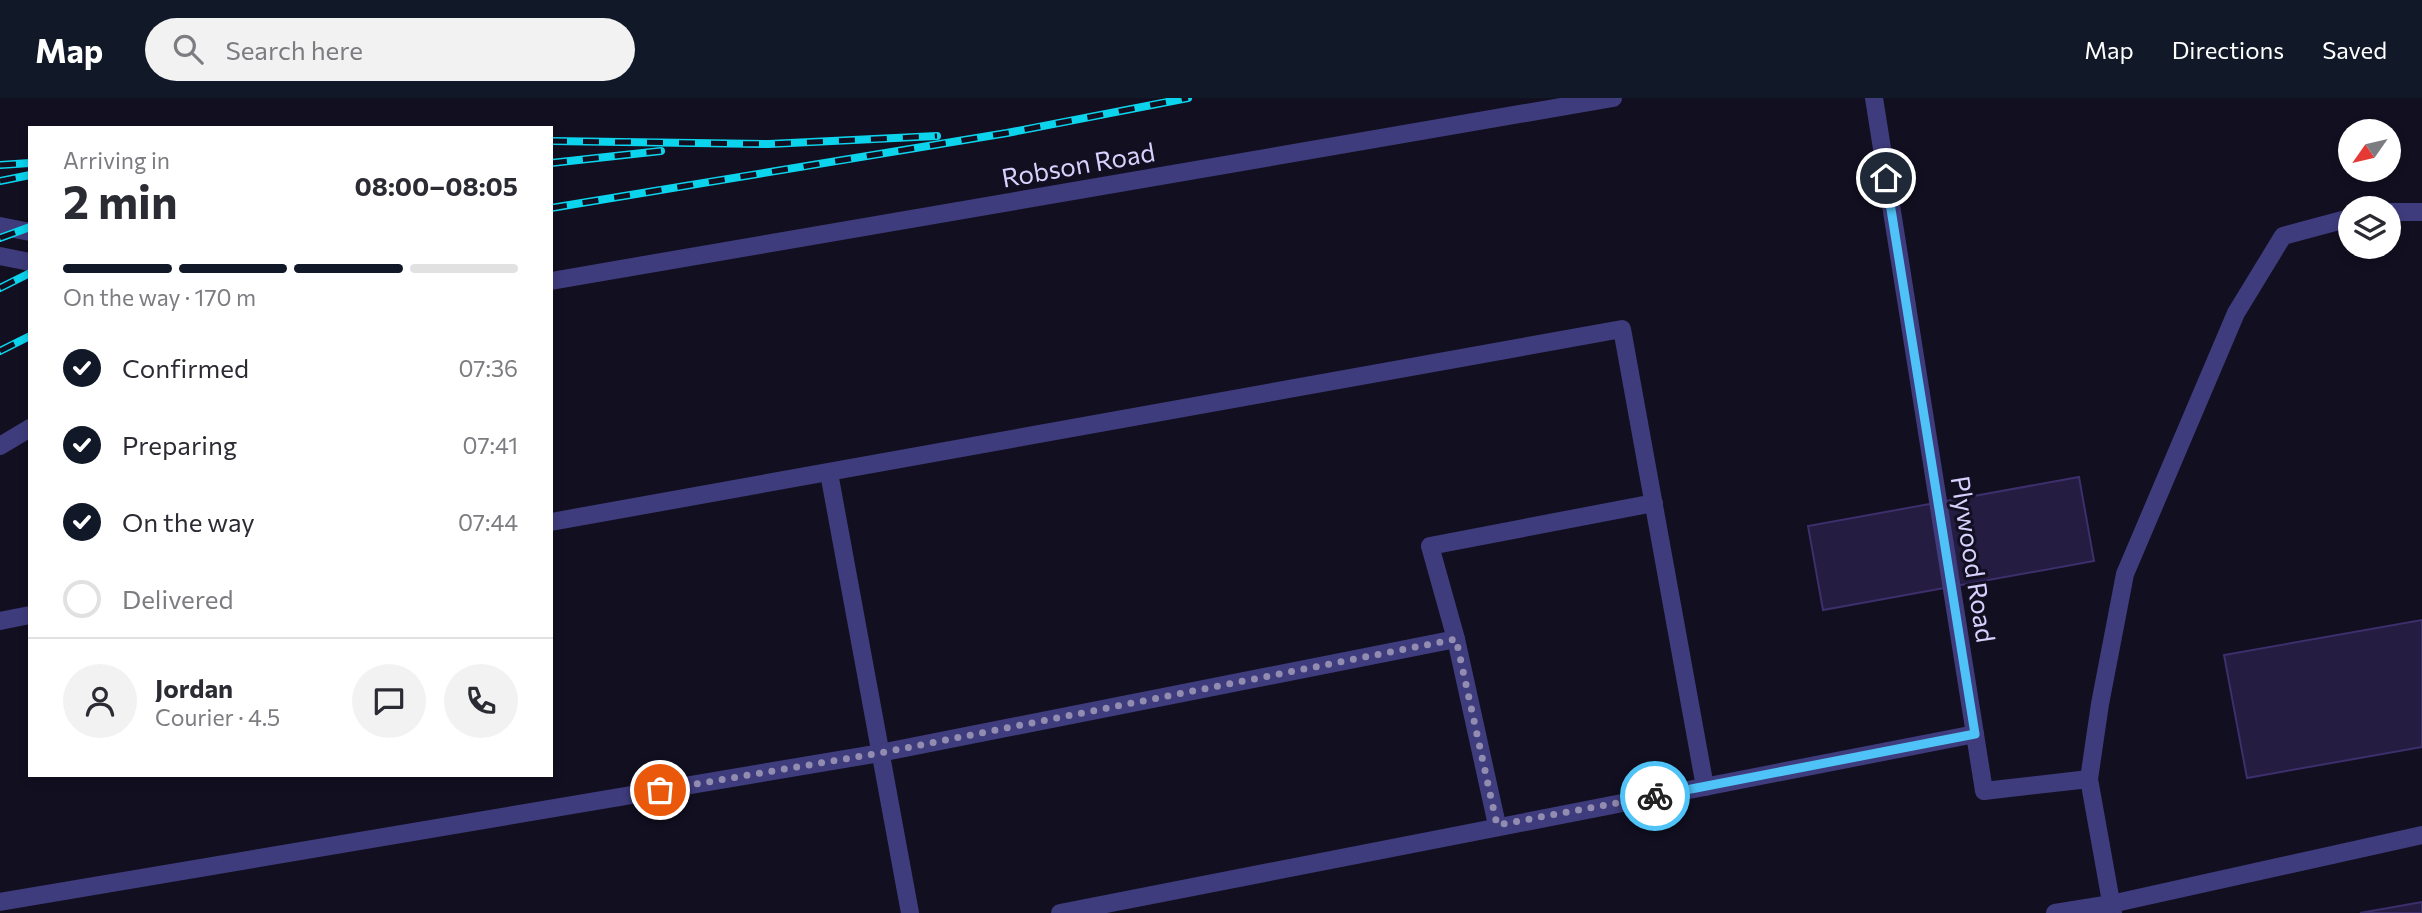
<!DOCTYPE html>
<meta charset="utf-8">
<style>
:root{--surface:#fff;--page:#f2f2f3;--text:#2b2b33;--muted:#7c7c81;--line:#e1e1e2;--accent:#111827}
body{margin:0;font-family:Commissioner,sans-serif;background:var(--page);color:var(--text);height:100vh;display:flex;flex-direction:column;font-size:26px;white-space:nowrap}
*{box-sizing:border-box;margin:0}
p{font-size:23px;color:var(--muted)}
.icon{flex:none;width:38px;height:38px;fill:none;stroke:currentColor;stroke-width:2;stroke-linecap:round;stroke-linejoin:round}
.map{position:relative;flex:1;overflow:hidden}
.sheet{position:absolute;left:28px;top:28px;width:525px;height:651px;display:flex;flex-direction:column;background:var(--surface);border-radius:0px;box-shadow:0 4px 10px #0003}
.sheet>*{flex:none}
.needle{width:46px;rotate:236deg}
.tools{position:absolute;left:2338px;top:21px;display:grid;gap:14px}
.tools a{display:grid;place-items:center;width:63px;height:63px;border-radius:50%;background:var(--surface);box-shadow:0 4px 10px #0003;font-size:35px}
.pin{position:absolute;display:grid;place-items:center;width:60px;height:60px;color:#fff;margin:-30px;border:4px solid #fff;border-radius:50%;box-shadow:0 2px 7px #0007}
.courier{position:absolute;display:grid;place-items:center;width:70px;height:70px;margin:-35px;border:5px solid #4fc3f7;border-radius:50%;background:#fff;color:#222;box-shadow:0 2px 9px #0007}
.headline em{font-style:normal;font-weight:700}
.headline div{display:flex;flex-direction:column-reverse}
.headline{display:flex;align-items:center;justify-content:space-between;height:119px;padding:0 35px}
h1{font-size:46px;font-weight:700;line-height:52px}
.bar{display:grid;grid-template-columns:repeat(4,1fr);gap:10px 7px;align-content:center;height:84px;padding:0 35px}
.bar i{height:9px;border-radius:5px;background:var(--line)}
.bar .on{background:var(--accent)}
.bar p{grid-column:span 4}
.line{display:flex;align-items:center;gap:18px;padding:0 35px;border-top:2px solid var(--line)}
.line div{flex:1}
.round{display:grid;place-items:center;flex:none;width:74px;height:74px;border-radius:37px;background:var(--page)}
ol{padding:0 35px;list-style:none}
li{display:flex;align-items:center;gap:21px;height:77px}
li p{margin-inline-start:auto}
li .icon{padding:7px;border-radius:50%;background:var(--accent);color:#fff;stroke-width:4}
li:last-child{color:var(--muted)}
li i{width:38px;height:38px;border:4px solid var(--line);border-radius:50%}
header{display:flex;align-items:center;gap:42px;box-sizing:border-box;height:98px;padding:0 35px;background:var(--accent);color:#fff}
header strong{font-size:33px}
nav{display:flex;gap:38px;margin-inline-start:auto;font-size:24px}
.search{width:490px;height:63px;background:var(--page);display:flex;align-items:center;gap:18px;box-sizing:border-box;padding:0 24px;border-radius:38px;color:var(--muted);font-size:26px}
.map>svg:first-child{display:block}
.building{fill:#241c41;stroke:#3c2f6c;stroke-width:2}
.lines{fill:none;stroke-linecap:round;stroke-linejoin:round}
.service{stroke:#3f3c7d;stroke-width:18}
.minor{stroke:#3f3c7d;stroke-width:18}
.rail-casing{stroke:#0dd4ed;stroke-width:8}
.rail{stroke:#120f21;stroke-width:5;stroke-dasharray:16;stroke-linecap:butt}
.done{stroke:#928db0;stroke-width:7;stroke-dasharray:0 12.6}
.route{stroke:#4fc3f7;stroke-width:9}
.labels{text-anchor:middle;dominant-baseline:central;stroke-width:6;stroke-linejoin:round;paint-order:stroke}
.street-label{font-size:26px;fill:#d7d1fd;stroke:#120f21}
</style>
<header>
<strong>Map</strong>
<div class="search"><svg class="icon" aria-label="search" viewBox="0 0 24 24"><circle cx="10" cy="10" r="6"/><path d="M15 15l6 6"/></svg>Search here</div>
<nav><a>Map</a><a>Directions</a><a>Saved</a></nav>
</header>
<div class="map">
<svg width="2422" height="815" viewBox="0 0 2422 815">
<rect width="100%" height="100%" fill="#120f21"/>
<!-- building -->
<g class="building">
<polygon points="2079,379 2094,463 1823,512 1808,428"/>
<polygon points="2422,522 2422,649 2247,680 2224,557"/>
<polygon points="2422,804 2422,815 2360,815"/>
</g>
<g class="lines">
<!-- service -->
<g class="service">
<polyline points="1874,0 1984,693 2089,681 2113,815"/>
<polyline points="2389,114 2422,114"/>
<polyline points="0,128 30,134"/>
<polyline points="0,158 30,164"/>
<polyline points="829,375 910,815"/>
<polyline points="551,424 1622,231 1705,689"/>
<polyline points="0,523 30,517"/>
<polyline points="2089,681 2100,606 2125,476 2236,215 2283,138 2350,120"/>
<polyline points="1497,727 1456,541 1430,448 1654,405"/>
<polyline points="0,804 880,655 1456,541"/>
<polyline points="1060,815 1975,636"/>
<polyline points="2055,815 2111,806 2422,737"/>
</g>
<!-- minor -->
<g class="minor">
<polyline points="551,183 1613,0"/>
<polyline points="0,348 30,330"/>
</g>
<!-- rail casing -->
<g class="rail-casing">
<g id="rail">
<polyline points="551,43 769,46 937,38"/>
<polyline points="551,65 661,53"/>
<polyline points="0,67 30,65"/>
<polyline points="0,83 30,77"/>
<polyline points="551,110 1007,35 1188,0"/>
<polyline points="0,140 30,129"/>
<polyline points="0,190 30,175"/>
<polyline points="0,253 30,238"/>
</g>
</g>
<!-- rail -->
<use href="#rail" class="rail"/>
</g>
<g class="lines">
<!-- done -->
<polyline class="done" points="660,692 880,655 1456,541 1497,727 1655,698"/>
<!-- route -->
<polyline class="route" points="1655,698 1975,636 1886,80"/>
</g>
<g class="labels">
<!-- street labels -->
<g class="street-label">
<text transform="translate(1078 66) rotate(-10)">Robson Road</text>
<text transform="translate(1974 461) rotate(81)">Plywood Road</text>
</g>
</g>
</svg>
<div class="tools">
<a><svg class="needle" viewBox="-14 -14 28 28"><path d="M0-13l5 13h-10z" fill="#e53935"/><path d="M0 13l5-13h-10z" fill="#7c7c81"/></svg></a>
<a><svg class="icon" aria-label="layers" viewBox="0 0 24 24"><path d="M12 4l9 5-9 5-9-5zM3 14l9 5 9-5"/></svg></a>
</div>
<div class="pin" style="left:660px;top:692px;background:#ea580c"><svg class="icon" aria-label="bag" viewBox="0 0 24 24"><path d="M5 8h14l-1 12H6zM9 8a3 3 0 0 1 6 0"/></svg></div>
<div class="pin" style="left:1886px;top:80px;background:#1f2937"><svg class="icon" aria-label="home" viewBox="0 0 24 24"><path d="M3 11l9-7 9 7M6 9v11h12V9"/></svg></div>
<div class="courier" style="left:1655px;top:698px"><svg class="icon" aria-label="bike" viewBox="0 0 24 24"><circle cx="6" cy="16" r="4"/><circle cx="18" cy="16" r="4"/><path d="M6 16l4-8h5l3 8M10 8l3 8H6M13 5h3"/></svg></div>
<section class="sheet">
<div class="headline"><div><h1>2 min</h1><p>Arriving in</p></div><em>08:00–08:05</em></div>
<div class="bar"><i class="on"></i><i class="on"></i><i class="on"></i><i></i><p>On the way · 170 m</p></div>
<ol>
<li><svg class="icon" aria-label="check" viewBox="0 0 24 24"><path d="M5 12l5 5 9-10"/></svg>Confirmed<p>07:36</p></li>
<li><svg class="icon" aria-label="check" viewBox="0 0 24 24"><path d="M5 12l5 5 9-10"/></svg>Preparing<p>07:41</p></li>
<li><svg class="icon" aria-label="check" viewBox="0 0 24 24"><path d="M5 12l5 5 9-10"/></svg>On the way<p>07:44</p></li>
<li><i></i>Delivered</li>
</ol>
<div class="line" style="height:126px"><a class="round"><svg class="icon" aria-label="person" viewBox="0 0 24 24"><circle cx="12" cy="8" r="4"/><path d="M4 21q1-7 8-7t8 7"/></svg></a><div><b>Jordan</b><p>Courier · 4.5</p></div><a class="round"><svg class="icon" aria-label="chat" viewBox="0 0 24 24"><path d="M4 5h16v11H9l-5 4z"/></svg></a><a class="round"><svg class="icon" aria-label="phone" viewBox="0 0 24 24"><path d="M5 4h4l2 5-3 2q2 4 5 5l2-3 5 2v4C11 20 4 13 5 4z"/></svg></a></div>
</section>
</div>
